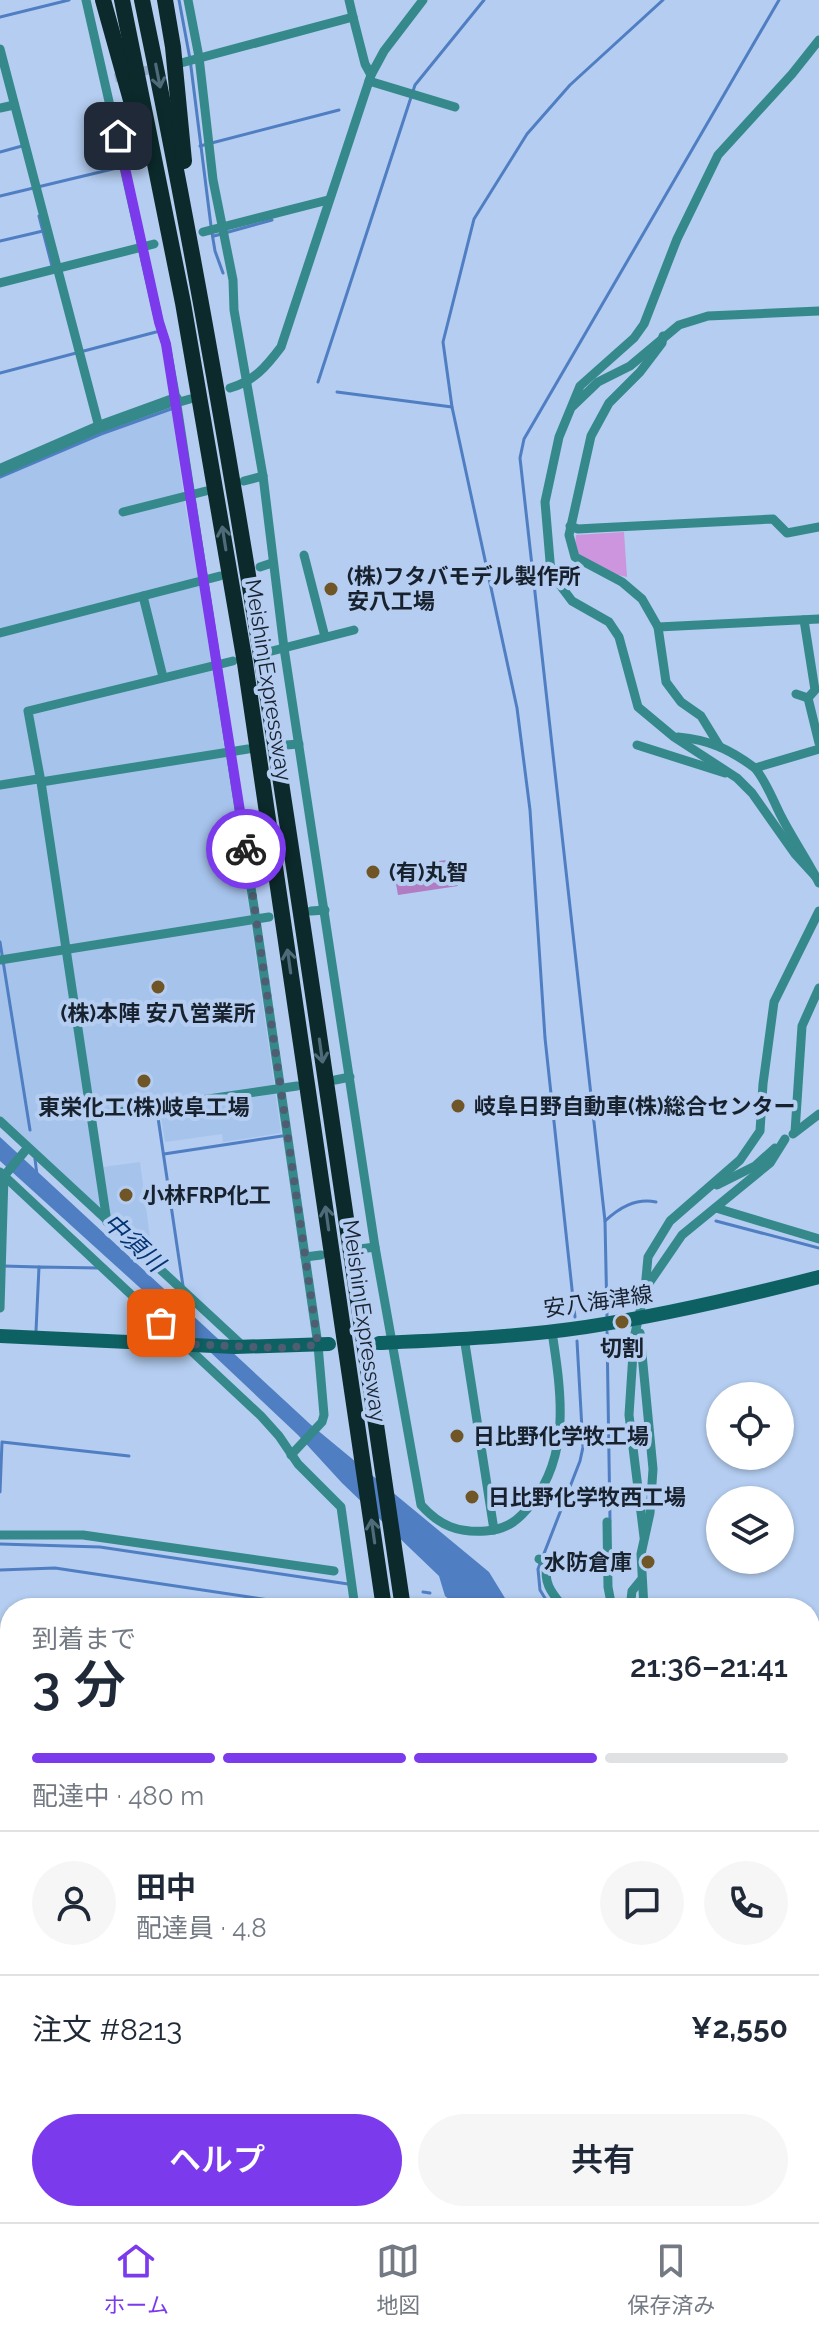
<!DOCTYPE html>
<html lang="ja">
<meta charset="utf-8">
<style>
:root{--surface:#fff;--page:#f6f6f7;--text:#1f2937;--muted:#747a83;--line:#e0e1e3;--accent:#7c3aed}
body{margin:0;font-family:Raleway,"Noto Sans JP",sans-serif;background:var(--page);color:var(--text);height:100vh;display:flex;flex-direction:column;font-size:30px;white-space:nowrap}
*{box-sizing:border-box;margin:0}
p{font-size:26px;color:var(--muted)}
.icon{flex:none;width:44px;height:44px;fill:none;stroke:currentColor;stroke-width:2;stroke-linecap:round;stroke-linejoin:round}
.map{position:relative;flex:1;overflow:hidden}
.details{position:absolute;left:0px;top:1598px;width:820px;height:624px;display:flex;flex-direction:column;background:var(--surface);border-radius:32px 32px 0 0;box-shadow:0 2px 6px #0004}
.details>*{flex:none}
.controls{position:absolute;left:706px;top:1382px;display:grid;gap:16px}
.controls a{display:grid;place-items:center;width:88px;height:88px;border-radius:50%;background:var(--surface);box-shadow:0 2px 6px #0004;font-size:40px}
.pin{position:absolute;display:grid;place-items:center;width:68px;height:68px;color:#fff;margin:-34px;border-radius:16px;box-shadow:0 4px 12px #0006}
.courier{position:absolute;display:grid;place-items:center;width:80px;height:80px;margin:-40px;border:6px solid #7c3aed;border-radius:50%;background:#fff;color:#222;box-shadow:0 2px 10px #0007}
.head em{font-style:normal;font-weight:600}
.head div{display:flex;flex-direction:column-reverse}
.head{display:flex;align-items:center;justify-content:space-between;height:136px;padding:0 32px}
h1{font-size:52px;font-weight:600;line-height:60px}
.bar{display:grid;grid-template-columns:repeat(4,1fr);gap:12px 8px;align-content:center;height:96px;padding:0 32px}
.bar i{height:10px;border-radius:6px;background:var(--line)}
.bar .on{background:var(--accent)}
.bar p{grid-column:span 4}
.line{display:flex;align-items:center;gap:20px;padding:0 32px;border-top:2px solid var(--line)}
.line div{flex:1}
.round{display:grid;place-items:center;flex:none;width:84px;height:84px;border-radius:42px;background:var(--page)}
.button{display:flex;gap:16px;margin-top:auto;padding:16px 32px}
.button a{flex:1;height:92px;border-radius:48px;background:var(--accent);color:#fff;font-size:32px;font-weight:600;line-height:92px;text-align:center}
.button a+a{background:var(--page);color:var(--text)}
.tabs{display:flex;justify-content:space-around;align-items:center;height:112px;border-top:2px solid var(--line);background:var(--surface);font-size:22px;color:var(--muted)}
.tabs a{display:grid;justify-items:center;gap:4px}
.tabs .on{color:var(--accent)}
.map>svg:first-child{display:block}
.built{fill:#a6c3ec}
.green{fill:#cc95dd}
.forest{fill:#b17cc2}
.water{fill:#4f7ec2}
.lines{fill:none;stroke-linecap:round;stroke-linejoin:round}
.stream{stroke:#4f7ec2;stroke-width:3}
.minor-tunnel{stroke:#95abc9;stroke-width:9;stroke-dasharray:9 4.5;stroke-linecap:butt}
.minor{stroke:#35898b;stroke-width:9}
.tertiary{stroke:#35898b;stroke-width:12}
.secondary{stroke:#0e6163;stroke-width:14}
.motorway{stroke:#0c2a2b;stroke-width:16}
.oneway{stroke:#4f6b7a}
.done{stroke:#4f5d72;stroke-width:8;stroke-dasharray:0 14.4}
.route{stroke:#7c3aed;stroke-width:10}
.poi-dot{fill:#705527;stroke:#b4cdf0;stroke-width:3}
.labels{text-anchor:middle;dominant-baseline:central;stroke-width:8;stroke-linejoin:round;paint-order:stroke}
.poi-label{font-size:22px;font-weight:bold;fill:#18212e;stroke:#b4cdf0;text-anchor:start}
.street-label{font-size:22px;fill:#18212e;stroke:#b4cdf0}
.water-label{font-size:24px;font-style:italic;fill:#043473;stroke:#b4cdf0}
</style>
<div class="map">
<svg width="819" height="2222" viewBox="0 0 819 2222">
<rect width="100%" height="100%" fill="#b4cdf0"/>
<!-- built -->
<polygon class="built" points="171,406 185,505 215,670 281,1133 223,1142 222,1134 165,1142 160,1110 96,1119 103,1167 140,1162 153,1261 0,1119 0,474 97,432"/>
<!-- green -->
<polygon class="green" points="624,532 627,577 601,571 577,556 575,546 576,535"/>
<!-- forest -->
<polygon class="forest" points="454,859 458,886 398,895 393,867"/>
<!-- water -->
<g class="water">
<polygon points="0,1137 310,1424 489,1572 511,1608 460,1608 445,1596 439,1576 342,1483 298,1435 191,1334 0,1161"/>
<polygon points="0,1795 10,1796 10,2063 0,2062"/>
<polygon points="810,1964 819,1967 819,2133 812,2130 810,2132"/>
</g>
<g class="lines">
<!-- stream -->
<g class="stream">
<polyline points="179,0 190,59 211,226"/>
<polyline points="0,17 69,0"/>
<polyline points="200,146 339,110"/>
<polyline points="0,152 22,146"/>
<polyline points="0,196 121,167"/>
<polyline points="39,216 52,266"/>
<polyline points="212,233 215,251 223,273"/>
<polyline points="214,236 272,220"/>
<polyline points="0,241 43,231"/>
<polyline points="0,373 156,332"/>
<polyline points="318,382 415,85 484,0"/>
<polyline points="337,392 452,407"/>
<polyline points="0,477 101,434 171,409"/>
<polyline points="0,942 30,1130"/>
<polyline points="157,1111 183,1286"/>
<polyline points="164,1154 282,1136"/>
<polyline points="35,1159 37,1175"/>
<path d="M605 1221C619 1208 635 1198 656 1202"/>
<polyline points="716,1221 819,1248"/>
<polyline points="3,1266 39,1267"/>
<polyline points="575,1317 545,1038 530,810 517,708 452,407 443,342 474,219 527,134 570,85 663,0"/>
<polyline points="607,1317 605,1221 520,458 524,439 779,0"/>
<polyline points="36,1331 39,1267 99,1268"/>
<polyline points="607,1332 610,1521"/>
<polyline points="0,1492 2,1442 129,1456"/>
<polyline points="0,1544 100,1547 348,1584"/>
<polyline points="0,1570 55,1568 323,1608"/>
<polyline points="423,1592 430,1593"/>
<polyline points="551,1608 540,1590 538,1569 580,1461 583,1447 577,1341"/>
</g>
<!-- minor-tunnel -->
<polyline class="minor-tunnel" points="115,78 177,63"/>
<!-- minor -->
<g class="minor">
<polyline points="86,0 159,322 166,344 176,399 256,920 318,1345 324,1415 322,1422 291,1455"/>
<path d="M188 0 199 57 213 180 233 280 234 310 263 476 284 648 375 1247 421 1505C440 1526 458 1533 486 1531 508 1529 519 1520 532 1503 571 1453 561 1391 552 1332"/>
<polyline points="349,0 353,17"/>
<polyline points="0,49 99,427"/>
<polyline points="181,63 353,17 365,64 371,75"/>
<polyline points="369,81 455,107"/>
<polyline points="0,108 14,105"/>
<polyline points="203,232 328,200"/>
<polyline points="0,283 154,244"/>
<polyline points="663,336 662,343 640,372 609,403 591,436 569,535 575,557 622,582 642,599 658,627 819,619"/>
<path d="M230 388C254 381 266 367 281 347L371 75 384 51 423 0"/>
<polyline points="176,403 190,399"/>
<polyline points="573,406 598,382 630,366 679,325 708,316 819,311"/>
<polyline points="244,481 263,476"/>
<polyline points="123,512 206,491"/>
<polyline points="570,526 578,529 596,528 773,519 787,533 819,527"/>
<polyline points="304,555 325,637"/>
<polyline points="260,567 272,563"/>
<polyline points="143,596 163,677"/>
<polyline points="804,620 815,690 808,698"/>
<polyline points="658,627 666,682 681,702 701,716 720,747"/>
<polyline points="0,633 220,576"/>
<polyline points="272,651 354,630"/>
<polyline points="796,694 808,698 819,743"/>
<path d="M678 737C710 740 729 749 755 768"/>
<polyline points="286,745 299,744"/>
<polyline points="637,745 725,773"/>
<path d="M819 749 755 768C767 783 772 798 780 814 792 838 807 859 819 883"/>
<polyline points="41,782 248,749"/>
<polyline points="0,785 38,779"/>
<polyline points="816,877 795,854 752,793 737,778 674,737 638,707 619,637 609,622 572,601 551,573 545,502 559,437 580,386 634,338 644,324 677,239 718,155 792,74 819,40"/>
<polyline points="311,911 325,910"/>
<polyline points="0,960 269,917"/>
<polyline points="335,1080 350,1077"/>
<polyline points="91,1116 297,1086"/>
<polyline points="0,1121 244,1347"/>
<polyline points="795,1132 802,1026 819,988"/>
<polyline points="793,1134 819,1114"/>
<polyline points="0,1172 261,1416 279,1436 298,1464 341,1507 355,1608"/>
<polyline points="717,1185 755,1166 775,1148"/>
<polyline points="716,1208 819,1239"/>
<polyline points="107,1222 41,782 28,711 233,661"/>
<polyline points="360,1249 375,1247"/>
<polyline points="305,1257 321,1255"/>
<polyline points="645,1289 682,1235 770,1163 785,1139"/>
<polyline points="0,1308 4,1176 25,1151"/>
<polyline points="640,1333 653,1469 650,1513 641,1554 644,1608"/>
<polyline points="464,1337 494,1530"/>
<polyline points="607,1522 608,1587 612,1608"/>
<polyline points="0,1535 83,1535 334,1571"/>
<polyline points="644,1537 629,1415 634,1338 645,1289 648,1257 670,1221 740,1160 760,1131 763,1084 774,1002 819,911"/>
<path d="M539 1559 547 1563C543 1584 552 1593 564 1608"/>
<polyline points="630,1608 632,1591 641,1580"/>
<polyline points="810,1762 819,1764"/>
<polyline points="0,2214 102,2217 133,2222"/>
</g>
<!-- tertiary -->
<g class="tertiary">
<polyline points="0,470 99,427 176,399"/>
<polyline points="0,1701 10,1701"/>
<polyline points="810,1870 819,1873"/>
</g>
<!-- secondary -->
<g class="secondary">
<polyline points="0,1336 235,1347 329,1344"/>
<path d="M379 1343C446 1340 519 1337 586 1327 665 1315 742 1297 819 1277"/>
<polyline points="0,2173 10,2174"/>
<polyline points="269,2212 306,2222"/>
</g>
<!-- motorway -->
<g class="motorway">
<polyline points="103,0 134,111"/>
<polyline points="122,0 183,303 245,663 384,1608"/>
<path d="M142 0C253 532 323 1071 403 1608"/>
<polyline points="165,0 173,47 184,161"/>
<polyline points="473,2212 475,2222"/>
<polyline points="492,2212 493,2222"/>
</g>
</g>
<!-- one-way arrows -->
<defs><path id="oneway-shaft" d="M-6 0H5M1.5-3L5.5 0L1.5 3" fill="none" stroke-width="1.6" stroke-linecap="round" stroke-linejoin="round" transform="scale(2)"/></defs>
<g class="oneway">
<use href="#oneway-shaft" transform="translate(158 76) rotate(79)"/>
<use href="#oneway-shaft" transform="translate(224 538) rotate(-99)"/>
<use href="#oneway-shaft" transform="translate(289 961) rotate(-98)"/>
<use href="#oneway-shaft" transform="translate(321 1051) rotate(82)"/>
<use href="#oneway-shaft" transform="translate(327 1218) rotate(-98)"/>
<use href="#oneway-shaft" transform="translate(373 1531) rotate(-98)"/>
</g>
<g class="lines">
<!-- done -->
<polyline class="done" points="161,1323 183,1344 280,1348 318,1345 246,849"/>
<!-- route -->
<polyline class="route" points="118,136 159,322 166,344 246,849"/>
</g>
<!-- markers -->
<g class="poi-dot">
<circle cx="331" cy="589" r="8"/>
<circle cx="373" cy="872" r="8"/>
<circle cx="158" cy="987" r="8"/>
<circle cx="144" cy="1081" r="8"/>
<circle cx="458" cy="1106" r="8"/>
<circle cx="126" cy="1195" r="8"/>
<circle cx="622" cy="1322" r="8"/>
<circle cx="457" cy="1436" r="8"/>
<circle cx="472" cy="1497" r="8"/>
<circle cx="648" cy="1562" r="8"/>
</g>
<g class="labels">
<!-- poi labels -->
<g class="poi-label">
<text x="347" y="576">(株)フタバモデル製作所<tspan x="347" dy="25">安八工場</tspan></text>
<text x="389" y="872">(有)丸智</text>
<text x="158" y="1013" text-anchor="middle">(株)本陣 安八営業所</text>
<text x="474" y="1106">岐阜日野自動車(株)総合センター</text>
<text x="144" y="1107" text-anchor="middle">東栄化工(株)岐阜工場</text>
<text x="142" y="1195">小林FRP化工</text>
<text x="622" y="1348" text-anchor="middle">切割</text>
<text x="473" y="1436">日比野化学牧工場</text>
<text x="488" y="1497">日比野化学牧西工場</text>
<text x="632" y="1562" text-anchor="end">水防倉庫</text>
</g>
<!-- street labels -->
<g class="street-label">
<text transform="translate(269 680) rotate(81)">Meishin Expressway</text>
<text transform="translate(598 1301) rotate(-8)">安八海津線</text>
<text transform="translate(365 1321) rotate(82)">Meishin Expressway</text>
</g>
<!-- water labels -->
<g class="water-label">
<text transform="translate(134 1242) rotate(43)">中須川</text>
</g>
</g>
</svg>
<div class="controls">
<a><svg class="icon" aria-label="locate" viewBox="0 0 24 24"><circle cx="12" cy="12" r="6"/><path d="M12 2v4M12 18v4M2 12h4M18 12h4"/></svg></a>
<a><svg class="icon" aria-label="layers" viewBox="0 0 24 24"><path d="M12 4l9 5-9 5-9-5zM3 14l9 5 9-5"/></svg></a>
</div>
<div class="pin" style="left:161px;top:1323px;background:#ea580c"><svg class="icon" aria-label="bag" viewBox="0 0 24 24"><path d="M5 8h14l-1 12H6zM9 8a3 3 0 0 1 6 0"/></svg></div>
<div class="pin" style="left:118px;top:136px;background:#1f2937"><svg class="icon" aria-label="home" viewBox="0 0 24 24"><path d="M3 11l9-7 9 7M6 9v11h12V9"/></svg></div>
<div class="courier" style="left:246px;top:849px"><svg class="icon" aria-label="bike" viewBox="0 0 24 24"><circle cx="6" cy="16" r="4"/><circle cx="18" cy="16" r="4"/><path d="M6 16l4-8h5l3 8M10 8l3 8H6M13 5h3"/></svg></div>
<section class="details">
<div class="head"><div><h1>3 分</h1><p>到着まで</p></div><em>21:36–21:41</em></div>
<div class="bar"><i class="on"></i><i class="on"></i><i class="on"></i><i></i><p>配達中 · 480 m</p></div>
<div class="line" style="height:144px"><a class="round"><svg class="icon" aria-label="person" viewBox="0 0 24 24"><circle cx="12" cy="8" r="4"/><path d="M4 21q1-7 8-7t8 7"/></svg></a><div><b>田中</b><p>配達員 · 4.8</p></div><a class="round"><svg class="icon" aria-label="chat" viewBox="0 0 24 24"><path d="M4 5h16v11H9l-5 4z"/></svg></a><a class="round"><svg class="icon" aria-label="phone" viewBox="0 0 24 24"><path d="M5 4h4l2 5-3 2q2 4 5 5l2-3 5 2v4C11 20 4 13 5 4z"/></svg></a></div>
<div class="line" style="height:104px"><div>注文 #8213</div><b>¥2,550</b></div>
<div class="button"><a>ヘルプ</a><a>共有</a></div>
</section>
</div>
<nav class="tabs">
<a class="on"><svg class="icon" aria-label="home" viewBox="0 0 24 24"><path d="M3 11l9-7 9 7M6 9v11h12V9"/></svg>ホーム</a>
<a><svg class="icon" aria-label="map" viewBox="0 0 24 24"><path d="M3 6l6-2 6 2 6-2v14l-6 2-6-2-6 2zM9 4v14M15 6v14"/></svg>地図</a>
<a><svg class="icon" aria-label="saved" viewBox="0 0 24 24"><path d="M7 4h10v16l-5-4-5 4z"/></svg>保存済み</a>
</nav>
